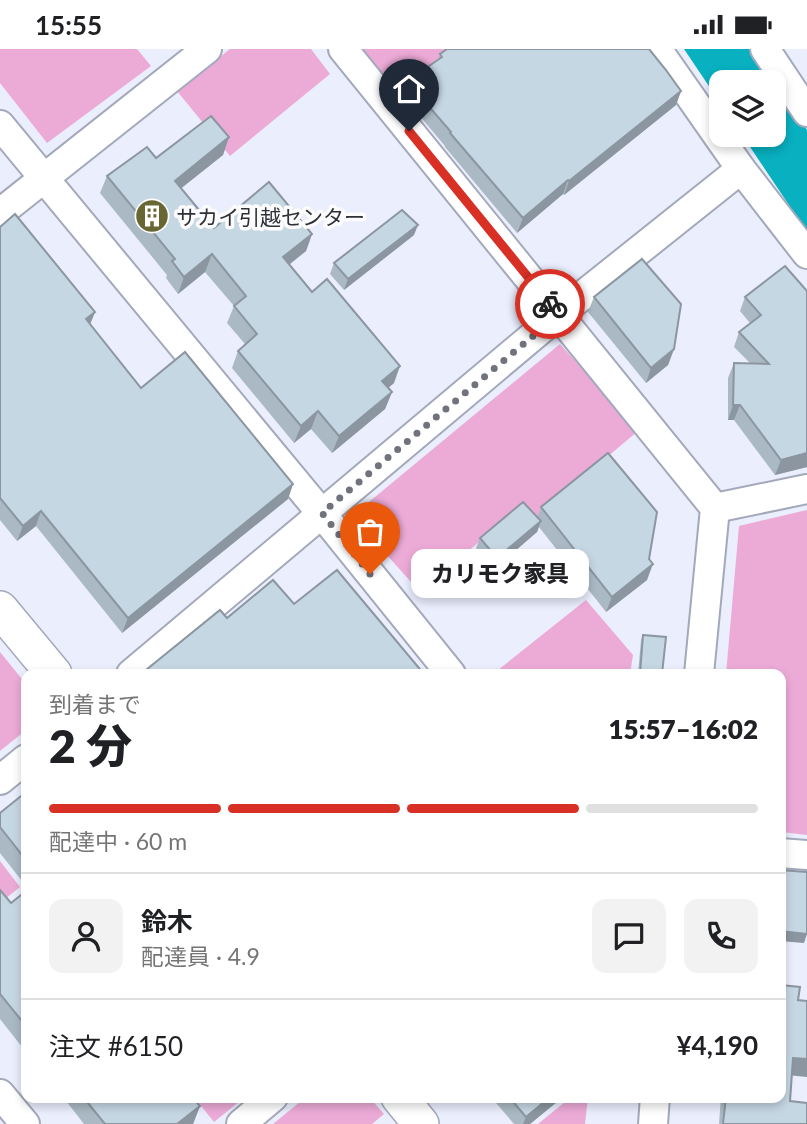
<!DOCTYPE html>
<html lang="ja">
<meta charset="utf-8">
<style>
:root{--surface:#fff;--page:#f2f2f2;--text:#202124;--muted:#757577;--line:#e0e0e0;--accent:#d93025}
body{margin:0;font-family:Lato,"Noto Sans JP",sans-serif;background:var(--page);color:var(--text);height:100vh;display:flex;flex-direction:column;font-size:26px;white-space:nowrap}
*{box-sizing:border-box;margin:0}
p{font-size:23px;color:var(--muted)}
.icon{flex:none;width:38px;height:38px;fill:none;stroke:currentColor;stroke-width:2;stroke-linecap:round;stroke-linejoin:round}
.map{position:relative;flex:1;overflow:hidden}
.details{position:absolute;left:21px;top:620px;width:765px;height:434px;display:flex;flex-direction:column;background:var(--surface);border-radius:14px;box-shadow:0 4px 10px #0003}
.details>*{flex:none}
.tools{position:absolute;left:709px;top:21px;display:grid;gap:14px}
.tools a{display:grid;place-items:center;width:77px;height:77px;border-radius:14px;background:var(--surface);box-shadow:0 4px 10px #0003;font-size:35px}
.pin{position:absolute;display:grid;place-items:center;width:60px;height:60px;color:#fff;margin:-72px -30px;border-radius:50% 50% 50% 0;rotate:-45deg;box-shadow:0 0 7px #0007}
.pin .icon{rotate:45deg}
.courier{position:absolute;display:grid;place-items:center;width:70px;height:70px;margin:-35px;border:5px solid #d93025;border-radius:50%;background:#fff;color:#222;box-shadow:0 2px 9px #0007}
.bubble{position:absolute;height:49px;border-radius:14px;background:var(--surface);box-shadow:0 4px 10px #0003;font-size:23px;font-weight:800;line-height:49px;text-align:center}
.summary em{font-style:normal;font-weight:800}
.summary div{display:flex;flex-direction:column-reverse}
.summary{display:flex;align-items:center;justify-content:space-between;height:119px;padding:0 28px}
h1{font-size:46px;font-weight:800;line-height:52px}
.bar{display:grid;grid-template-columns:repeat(4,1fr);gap:10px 7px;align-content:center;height:84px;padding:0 28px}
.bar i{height:9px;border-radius:5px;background:var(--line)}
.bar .selected{background:var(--accent)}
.bar p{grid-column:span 4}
.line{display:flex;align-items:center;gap:18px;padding:0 28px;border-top:2px solid var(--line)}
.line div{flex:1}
.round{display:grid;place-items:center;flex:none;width:74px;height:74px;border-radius:14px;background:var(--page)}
.status{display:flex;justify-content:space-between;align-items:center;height:49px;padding:0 35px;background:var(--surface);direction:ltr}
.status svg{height:19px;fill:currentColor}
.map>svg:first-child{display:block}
.green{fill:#ecabd7}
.water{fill:#08b0c0}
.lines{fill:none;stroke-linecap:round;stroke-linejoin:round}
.minor-casing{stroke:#a3a9ba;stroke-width:32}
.tertiary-casing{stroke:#a3a9ba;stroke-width:38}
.minor{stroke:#fff;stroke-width:28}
.tertiary{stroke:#fff;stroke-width:35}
.wall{fill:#aab9c4}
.shaded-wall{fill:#8b96a0}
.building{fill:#c6d7e4;stroke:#8b96a0;stroke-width:2}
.done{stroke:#70727c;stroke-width:7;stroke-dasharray:0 12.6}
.route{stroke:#d93025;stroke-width:9}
.labels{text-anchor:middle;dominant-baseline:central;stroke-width:7;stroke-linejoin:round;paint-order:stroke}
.poi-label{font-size:21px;fill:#2e3037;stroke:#fcfcfc;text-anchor:start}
</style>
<div class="status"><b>15:55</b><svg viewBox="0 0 49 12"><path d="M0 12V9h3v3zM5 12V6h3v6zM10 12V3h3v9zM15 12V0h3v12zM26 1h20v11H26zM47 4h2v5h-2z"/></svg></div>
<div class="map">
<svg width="807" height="1075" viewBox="0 0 807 1075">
<rect width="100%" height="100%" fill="#eaeefd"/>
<!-- green -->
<g class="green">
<polygon points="0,0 137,0 151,17 47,94 0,34"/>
<polygon points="230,0 311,0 330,25 230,107 177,42"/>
<polygon points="360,0 450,0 396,42"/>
<polygon points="560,295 638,382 536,468 524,455 420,543 352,467"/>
<polygon points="807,461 807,786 781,783 780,625 726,625 739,477"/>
<polygon points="586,551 633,606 630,625 493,625"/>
<polygon points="0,603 26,635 26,681 0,702"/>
<polygon points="0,812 20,838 0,854"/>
<polygon points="194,1048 245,1048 214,1073"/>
<polygon points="306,1048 369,1048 384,1065 372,1075 273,1075"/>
<polygon points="571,1048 588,1048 585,1075 538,1075"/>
</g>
<!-- water -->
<polygon class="water" points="684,0 752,0 807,81 807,183 742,86 774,86 774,33 721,33 721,55"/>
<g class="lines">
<!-- minor casing -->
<g class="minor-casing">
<g id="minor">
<polyline points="343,0 715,459 699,625"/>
<polyline points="657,0 741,120 807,205"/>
<polyline points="765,0 807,63"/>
<polyline points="0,76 322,465 451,625"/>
<polyline points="0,164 207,0"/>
<polyline points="715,459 807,440"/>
<polyline points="131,625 558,266 741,120"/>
<polyline points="0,731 26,710"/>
<polyline points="780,804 807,806"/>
<polyline points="0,1045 25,1075"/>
<polyline points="241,1075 273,1048"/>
<polyline points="653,1075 655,1048"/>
</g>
</g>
<!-- tertiary casing -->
<g class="tertiary-casing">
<g id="tertiary">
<polyline points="0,560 54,625"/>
<polyline points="399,1048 421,1075"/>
</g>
</g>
<!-- minor -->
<use href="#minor" class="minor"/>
<!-- tertiary -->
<use href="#tertiary" class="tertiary"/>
</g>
<!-- wall -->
<g class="wall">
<polygon points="440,5 681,42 676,56 564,146 563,145 517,184 445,98 445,97 402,46 407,32 438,11"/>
<polygon points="229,88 223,106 181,139 214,179 312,185 306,202 289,216 394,334 388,339 392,343 385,360 332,404 311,380 294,394 232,319 238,302 245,295 227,274 234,257 205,223 178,245 166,229 167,226 100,144 107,127 156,109"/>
<polygon points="0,178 95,263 90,275 141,339 293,435 288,450 122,584 36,477 17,492 0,471"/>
<polygon points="414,186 344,241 330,225 334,214"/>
<polygon points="807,242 807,418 775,426 734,371 728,371 728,329 734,314 750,314 734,298 739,283 750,274 740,262 745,248"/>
<polygon points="594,248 674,300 668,316 646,334 588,263"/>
<polygon points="541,458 649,510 647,531 606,563 539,478 537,483 494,520 476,499 480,489 537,469"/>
<polygon points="643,586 662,625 638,625 641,591"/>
<polygon points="26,743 26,837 0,804 0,764"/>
<polygon points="0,841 11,854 26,842 26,1003 0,970"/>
<polygon points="792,1027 790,1052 807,1075 719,1075 721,1048 780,1048"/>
<polygon points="63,1048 192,1048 200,1057 193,1075 84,1075"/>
<polygon points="491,1048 563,1048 530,1075 514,1075"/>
</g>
<!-- shaded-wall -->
<g class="shaded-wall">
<polygon points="681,42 676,56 564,146 569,132"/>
<polygon points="229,88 223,106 169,149 175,132"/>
<polygon points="568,131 563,145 517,184 523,169"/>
<polygon points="418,176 414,186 344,241 348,230"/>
<polygon points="312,185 306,202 277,225 283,208"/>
<polygon points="212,205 205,223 178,245 184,228"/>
<polygon points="95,263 89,278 86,270"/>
<polygon points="674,300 668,316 646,334 651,319"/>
<polygon points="400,317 394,334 376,349 382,332"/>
<polygon points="392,343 385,360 332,404 339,387"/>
<polygon points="733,356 740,356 734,371 728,371"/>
<polygon points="318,362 311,380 294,394 301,377"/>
<polygon points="807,404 807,418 775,426 781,411"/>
<polygon points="293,435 288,450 122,584 128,569"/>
<polygon points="41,462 36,477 17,492 23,477"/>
<polygon points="541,472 537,483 494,520 497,509"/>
<polygon points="653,515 647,531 606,563 612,548"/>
<polygon points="780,882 807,885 804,894 780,892"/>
<polygon points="793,1009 807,1010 807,1028 787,1026"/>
<polygon points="550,1048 563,1048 530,1075 523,1075 526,1068"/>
<polygon points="200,1057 193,1075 177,1075"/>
</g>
<!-- building -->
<g class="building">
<polygon points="447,0 649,0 666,21 681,42 569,132 568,131 523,169 450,84 451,83 407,32 442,8 440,5"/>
<polygon points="211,67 229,88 175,132 214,179 269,133 312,185 283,208 312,243 327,230 400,317 382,332 392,343 339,387 318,362 301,377 238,302 257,285 234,257 246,247 212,205 184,228 172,212 175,210 107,127 147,98 156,109"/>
<polygon points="402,161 418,176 348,230 334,214"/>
<polygon points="15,165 95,263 86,270 141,339 185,303 293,435 128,569 41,462 23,477 0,449 0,178"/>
<polygon points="642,210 681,255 674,300 651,319 594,248"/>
<polygon points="785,217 807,242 807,404 781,411 740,356 733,356 734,314 769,315 739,283 761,266 745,248"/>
<polygon points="608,404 657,463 649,510 653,515 612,548 541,458"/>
<polygon points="523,453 541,472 497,509 480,489"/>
<polygon points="337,521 424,625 141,625 220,561 227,569 273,531 294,555"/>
<polygon points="643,586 666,588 662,625 640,625"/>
<polygon points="26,743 26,811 0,778 0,764"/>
<polygon points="780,821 807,823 807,885 780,882"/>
<polygon points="0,841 11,854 26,842 26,977 0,945"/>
<polygon points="780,936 800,938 798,951 807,952 807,1010 793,1009 790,1052 807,1054 807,1075 723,1075 726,1048 780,1048"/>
<polygon points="83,1048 192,1048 200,1057 177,1075 105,1075"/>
<polygon points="509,1048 550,1048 526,1068"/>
</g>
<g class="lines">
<!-- done -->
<polyline class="done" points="370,525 322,464 558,266 550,255"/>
<!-- route -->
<polyline class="route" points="409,82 550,255"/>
</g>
<!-- icons -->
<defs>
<g id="building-disc" transform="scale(1.75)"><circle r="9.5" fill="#686632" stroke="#fcfcfc"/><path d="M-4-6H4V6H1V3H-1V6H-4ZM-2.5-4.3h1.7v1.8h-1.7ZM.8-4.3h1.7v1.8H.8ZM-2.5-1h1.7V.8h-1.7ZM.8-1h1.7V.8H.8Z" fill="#fff"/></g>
</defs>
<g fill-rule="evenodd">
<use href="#building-disc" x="152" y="167"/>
</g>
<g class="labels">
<!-- poi labels -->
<g class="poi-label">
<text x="176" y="167">サカイ引越センター</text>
</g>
</g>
</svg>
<div class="tools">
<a><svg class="icon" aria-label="layers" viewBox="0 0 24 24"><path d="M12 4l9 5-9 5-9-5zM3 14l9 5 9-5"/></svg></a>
</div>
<div class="pin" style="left:370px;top:525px;background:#ea580c"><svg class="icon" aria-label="bag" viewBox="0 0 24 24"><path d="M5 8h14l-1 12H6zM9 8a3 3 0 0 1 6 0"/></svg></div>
<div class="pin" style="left:409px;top:82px;background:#1f2937"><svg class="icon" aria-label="home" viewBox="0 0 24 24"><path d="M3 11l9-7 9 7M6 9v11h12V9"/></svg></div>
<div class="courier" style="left:550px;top:255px"><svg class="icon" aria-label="bike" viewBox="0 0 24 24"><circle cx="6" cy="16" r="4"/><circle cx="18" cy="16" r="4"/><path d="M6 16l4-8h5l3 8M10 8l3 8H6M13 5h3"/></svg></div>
<div class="bubble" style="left:411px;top:500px;width:178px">カリモク家具</div>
<section class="details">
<div class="summary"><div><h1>2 分</h1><p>到着まで</p></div><em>15:57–16:02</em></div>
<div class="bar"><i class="selected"></i><i class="selected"></i><i class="selected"></i><i></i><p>配達中 · 60 m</p></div>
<div class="line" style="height:126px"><a class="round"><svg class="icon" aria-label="person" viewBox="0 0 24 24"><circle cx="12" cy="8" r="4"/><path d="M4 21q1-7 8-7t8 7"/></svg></a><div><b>鈴木</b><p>配達員 · 4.9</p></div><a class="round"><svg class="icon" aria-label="chat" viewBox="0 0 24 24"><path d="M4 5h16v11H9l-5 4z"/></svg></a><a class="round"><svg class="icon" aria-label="phone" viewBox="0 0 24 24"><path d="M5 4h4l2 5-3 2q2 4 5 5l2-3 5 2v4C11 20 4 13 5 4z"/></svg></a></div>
<div class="line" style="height:91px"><div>注文 #6150</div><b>¥4,190</b></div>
</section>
</div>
